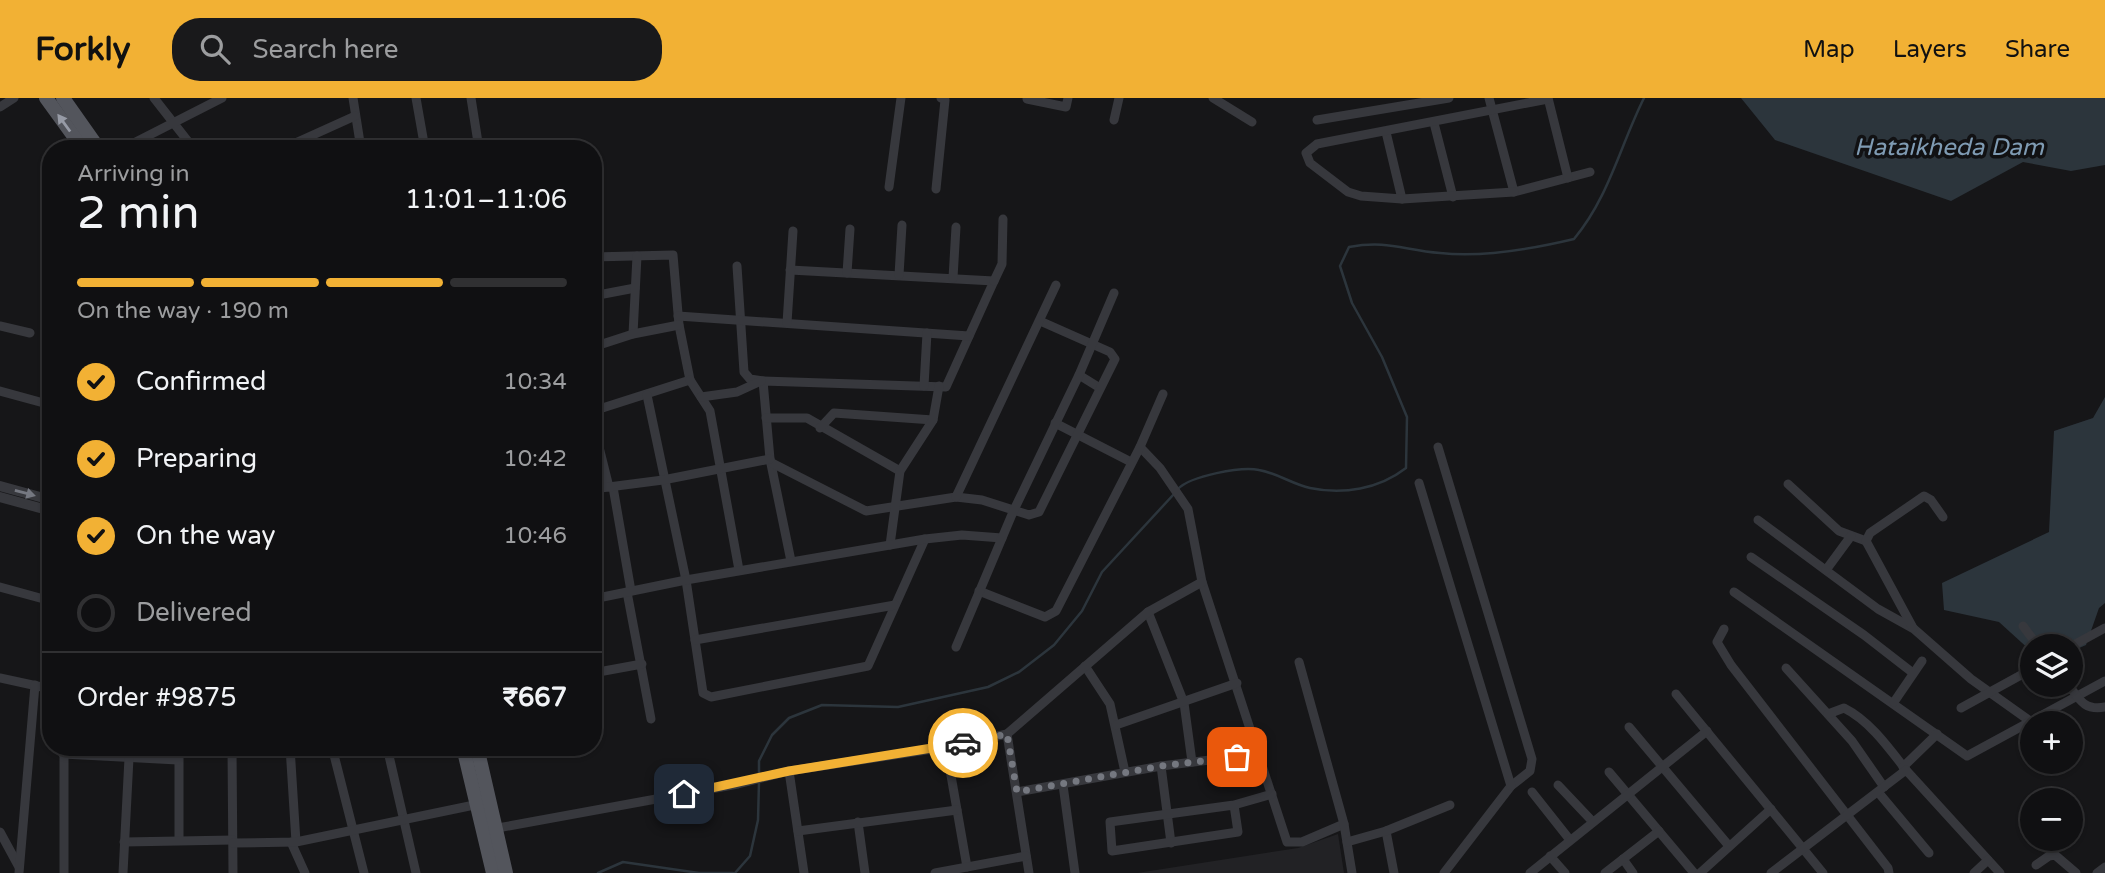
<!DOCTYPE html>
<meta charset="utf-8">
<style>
:root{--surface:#101012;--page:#19191b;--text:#f1f3f6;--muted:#9c9d9f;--line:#303032;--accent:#f2b134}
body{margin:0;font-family:"Varela Round",sans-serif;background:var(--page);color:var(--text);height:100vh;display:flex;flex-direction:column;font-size:26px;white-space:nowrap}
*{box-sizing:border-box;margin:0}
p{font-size:23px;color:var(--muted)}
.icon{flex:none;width:38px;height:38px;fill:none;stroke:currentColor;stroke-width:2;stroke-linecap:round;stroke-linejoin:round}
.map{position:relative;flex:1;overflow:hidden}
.sheet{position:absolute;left:42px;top:42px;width:560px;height:616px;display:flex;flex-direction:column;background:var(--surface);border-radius:28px;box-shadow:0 2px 5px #0004,0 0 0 2px var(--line)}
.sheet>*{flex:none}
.fabs{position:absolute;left:2020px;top:536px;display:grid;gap:14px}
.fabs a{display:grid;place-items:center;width:63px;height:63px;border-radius:50%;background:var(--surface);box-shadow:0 2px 5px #0004,0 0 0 2px var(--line);font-size:35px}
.pin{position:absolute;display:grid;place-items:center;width:60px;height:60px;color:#fff;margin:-30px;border-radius:14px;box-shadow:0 4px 10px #0006}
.courier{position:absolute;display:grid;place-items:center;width:70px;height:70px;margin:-35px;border:5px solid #f2b134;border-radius:50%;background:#fff;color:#222;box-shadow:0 2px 9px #0007}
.head em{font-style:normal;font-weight:600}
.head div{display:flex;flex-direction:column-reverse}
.head{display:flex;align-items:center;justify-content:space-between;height:119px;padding:0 35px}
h1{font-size:46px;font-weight:600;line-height:52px}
.bar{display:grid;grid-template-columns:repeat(4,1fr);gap:10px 7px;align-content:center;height:84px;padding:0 35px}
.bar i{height:9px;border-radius:5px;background:var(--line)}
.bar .on{background:var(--accent)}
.bar p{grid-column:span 4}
.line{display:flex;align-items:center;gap:18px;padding:0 35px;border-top:2px solid var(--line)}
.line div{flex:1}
ol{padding:0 35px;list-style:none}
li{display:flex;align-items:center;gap:21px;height:77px}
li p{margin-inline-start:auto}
li .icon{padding:7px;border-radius:50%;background:var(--accent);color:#111;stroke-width:4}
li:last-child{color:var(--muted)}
li i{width:38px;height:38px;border:4px solid var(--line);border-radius:50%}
header{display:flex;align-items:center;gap:42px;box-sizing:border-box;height:98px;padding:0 35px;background:var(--accent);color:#111}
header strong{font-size:33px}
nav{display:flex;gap:38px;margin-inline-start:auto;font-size:24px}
.search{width:490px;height:63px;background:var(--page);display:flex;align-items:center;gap:18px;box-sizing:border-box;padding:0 24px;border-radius:28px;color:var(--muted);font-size:26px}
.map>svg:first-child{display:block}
.built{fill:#222225}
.water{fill:#2c353c}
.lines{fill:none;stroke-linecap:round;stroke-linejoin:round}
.stream{stroke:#2c353c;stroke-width:2.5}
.minor{stroke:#37383d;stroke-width:9}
.tertiary{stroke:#37383d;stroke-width:10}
.primary{stroke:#53555c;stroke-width:14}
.oneway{fill:#979ba6}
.oneway2{fill:#757881}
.done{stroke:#757880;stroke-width:7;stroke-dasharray:0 12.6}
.route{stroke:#f2b134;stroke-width:9}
.labels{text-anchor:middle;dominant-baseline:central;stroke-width:7;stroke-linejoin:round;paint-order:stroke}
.water-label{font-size:24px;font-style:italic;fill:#7f9bb3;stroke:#111113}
</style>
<header>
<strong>Forkly</strong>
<div class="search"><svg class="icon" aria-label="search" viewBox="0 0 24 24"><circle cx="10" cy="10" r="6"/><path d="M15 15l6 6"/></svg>Search here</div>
<nav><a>Map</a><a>Layers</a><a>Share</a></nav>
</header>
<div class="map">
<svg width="2105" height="775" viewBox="0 0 2105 775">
<rect width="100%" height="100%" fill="#161618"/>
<!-- built -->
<polygon class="built" points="1338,736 1344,775 1137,775 1298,750"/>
<!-- water -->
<g class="water">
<polygon points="1741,0 2105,0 2105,67 2071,73 2023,64 1951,103 1775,42"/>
<polygon points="2105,299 2105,505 2099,510 2086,547 2070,554 2070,548 2032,548 2032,554 1999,524 1944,512 1942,485 2049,434 2054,333 2093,320"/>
</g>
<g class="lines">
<!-- stream -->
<g class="stream">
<path d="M1178 391C1190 378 1242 368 1259 372 1277 375 1292 386 1310 390 1343 397 1379 391 1406 370L1407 319 1382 259 1352 205 1340 168 1349 149C1388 142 1403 152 1440 155 1483 160 1532 151 1574 141 1609 99 1620 48 1644 0"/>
<polyline points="759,677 759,663 772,637 789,620 822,607 898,609 988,589 1019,574 1054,547 1082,513 1102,474 1174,396"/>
<polyline points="598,775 623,764 699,775 733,775"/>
<polyline points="735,775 750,758 758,722 759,684"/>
</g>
<!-- minor -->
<g class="minor">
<polyline points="154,0 194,51"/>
<polyline points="353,0 361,51"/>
<polyline points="416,0 425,51"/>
<polyline points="471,0 479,51"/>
<polyline points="1213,0 1252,24"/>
<polyline points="1489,0 1514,94 1590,74"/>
<polyline points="1548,0 1568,80"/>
<polyline points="1027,1 1066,9 1068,0"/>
<polyline points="0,9 14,0"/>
<polyline points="1114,22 1119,0"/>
<polyline points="1317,22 1449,0"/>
<polyline points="1434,25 1453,99"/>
<polyline points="1386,34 1402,101"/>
<polyline points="122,51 222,0"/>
<polyline points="282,51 355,18"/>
<polyline points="889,89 901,0"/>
<polyline points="936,91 945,2 941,0"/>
<polyline points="1514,94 1402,101 1361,98 1348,94 1310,65 1306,55 1317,46 1548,1"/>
<polyline points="593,159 673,157 679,227 690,282 593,313"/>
<polyline points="737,168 744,274 750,281 763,283"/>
<polyline points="790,172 994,183 946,289 763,283 770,361 791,463"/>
<polyline points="847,175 850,131"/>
<polyline points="899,177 902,127"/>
<polyline points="953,180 956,129"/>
<polyline points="994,183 1002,166 1003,121"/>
<polyline points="593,198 635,190"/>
<polyline points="678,218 969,238"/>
<polyline points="787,225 793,133"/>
<polyline points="0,228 30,235"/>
<polyline points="633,236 637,158"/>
<polyline points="593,249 633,236 679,227"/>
<polyline points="1079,277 1100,290"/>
<polyline points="690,282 710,313 739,472"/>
<polyline points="924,288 927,235"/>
<polyline points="0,293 51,307"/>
<polyline points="647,297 686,482 703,595 711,599 868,568 925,441"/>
<polyline points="701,299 737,294 761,283"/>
<polyline points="766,320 807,320 900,373"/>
<polyline points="593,325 609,389"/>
<polyline points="1055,325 1131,364"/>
<polyline points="820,330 834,315 933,322"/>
<polyline points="1140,349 1160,370 1188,411 1202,484 1287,744 1302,744 1344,726"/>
<polyline points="1438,349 1532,661 1530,673 1511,688 1444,775"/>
<polyline points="772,365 866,413 956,399 982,402 1029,417 1039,414 1115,261 1110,254 1040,223"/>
<polyline points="1419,385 1511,688"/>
<polyline points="1788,386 1839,433 1866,443"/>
<polyline points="613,389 631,493"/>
<polyline points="593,391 663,382 770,361"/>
<polyline points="956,399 1056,187"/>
<polyline points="1758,422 1878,511 1914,531 1971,581 2030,623"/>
<polyline points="890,447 900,373 933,322 939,288"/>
<polyline points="1751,459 1864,537 1913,575"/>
<polyline points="1826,472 1851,438"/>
<polyline points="0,489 51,503"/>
<polyline points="979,493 1045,519 1056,513 1140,349 1163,296"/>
<polyline points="627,494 651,621"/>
<polyline points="1734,494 1967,658 2105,583"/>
<polyline points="593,501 686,482 925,441 962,437 1002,440"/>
<polyline points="1148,514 1184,605 1192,664"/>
<polyline points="2023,528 2038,548"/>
<polyline points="1913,530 1866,443 1870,435 1924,398 1931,402 1943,419"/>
<polyline points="1724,531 1717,544 1731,567 1888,770 1889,775"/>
<polyline points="695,542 895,507"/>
<polyline points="956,549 1013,414 1079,277 1114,195"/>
<polyline points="2070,549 2105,530"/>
<polyline points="1299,564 1344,726 1352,775"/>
<polyline points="1085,568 1110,606 1125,674"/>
<polyline points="1786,570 1852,643 1884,689"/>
<polyline points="593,575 642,566"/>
<polyline points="0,580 51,591"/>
<path d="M2068 586C2079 601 2084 613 2105 609"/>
<polyline points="1676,596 1823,775"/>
<polyline points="1894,604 1922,563"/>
<polyline points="1961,610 2032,571"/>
<path d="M1828 616 1844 610C1870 623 1889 650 1906 672"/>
<polyline points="1116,627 1237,585"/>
<polyline points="1629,629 1729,748"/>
<polyline points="1007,636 1029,775"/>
<polyline points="179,649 179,742"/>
<polyline points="232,649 233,775"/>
<polyline points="290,649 296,744"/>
<polyline points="332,649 364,775"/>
<polyline points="387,649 416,775"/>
<polyline points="946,649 967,769"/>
<polyline points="63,656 178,662"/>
<polyline points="1161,668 1171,745"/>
<polyline points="1903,669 1937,636"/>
<polyline points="789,673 804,775"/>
<polyline points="1609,674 1694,775"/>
<polyline points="1063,687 1075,775"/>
<polyline points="1558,687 1593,724"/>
<polyline points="1017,694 1161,668 1259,656"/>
<polyline points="1532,694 1570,742"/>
<polyline points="1878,694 1929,755"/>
<polyline points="1234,707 1238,734 1112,753 1110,724 1234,707 1272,696"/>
<polyline points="858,724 865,775"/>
<polyline points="492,731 738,686 789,673 946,649 1007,636 1148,514 1202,484"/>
<polyline points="798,733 957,712"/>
<polyline points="1386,733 1394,775"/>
<polyline points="0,734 19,769"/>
<polyline points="124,744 233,742"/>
<polyline points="291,744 305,775"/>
<polyline points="1347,744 1386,733 1450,707"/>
<polyline points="233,745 296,744 479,706"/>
<polyline points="1550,758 1565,775"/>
<polyline points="1623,761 1633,775"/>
<polyline points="2036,767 2049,758 2055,757 2076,775"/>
<polyline points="19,775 35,587"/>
<polyline points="64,775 64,649"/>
<polyline points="123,775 129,660"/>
<polyline points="935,775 1026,758"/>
<polyline points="1530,775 1707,633"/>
<polyline points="1605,775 1659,733"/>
<polyline points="1700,775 1771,711"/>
<polyline points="1771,775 1906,672 2000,775"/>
<polyline points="1974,775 1988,762"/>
<polyline points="2097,775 2105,769"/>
</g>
<!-- tertiary -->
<g class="tertiary">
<polyline points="0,388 51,402"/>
<polyline points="0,399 51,413"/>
</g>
<!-- primary -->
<g class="primary">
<polyline points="46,0 83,51"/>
<polyline points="63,0 99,51"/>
<polyline points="463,649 493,775"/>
<polyline points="477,649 506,775"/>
</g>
</g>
<!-- one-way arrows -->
<defs><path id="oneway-solid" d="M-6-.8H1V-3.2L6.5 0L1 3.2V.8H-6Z" transform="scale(1.75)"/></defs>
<use class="oneway" href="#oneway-solid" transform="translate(64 25) rotate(-126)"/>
<use class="oneway2" href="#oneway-solid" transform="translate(25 395) rotate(15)"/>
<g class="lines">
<!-- done -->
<polyline class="done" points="963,645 1007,636 1017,694 1161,668 1237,659"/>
<!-- route -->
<polyline class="route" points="684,696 789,673 963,645"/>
</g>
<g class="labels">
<!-- water labels -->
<g class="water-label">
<text x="1949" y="49">Hataikheda Dam</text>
</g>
</g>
</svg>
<div class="fabs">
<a><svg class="icon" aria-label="layers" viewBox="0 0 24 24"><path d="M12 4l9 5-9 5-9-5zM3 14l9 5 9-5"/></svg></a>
<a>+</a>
<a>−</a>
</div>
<div class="pin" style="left:1237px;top:659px;background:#ea580c"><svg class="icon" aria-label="bag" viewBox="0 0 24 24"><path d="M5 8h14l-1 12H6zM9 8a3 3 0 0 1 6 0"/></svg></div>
<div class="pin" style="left:684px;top:696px;background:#1f2937"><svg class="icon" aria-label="home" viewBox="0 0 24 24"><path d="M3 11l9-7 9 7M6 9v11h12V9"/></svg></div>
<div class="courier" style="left:963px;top:645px"><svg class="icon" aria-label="car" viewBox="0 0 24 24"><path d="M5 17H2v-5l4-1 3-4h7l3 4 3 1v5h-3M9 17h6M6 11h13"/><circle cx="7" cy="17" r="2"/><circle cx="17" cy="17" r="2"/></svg></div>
<section class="sheet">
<div class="head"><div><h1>2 min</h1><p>Arriving in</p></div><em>11:01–11:06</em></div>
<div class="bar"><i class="on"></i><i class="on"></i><i class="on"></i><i></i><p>On the way · 190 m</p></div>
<ol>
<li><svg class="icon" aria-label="check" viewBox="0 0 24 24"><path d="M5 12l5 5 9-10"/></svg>Confirmed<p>10:34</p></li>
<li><svg class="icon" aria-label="check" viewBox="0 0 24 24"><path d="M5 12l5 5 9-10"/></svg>Preparing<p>10:42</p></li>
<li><svg class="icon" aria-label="check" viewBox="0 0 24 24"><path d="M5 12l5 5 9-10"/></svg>On the way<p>10:46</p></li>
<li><i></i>Delivered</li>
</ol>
<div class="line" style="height:91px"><div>Order #9875</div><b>₹667</b></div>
</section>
</div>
